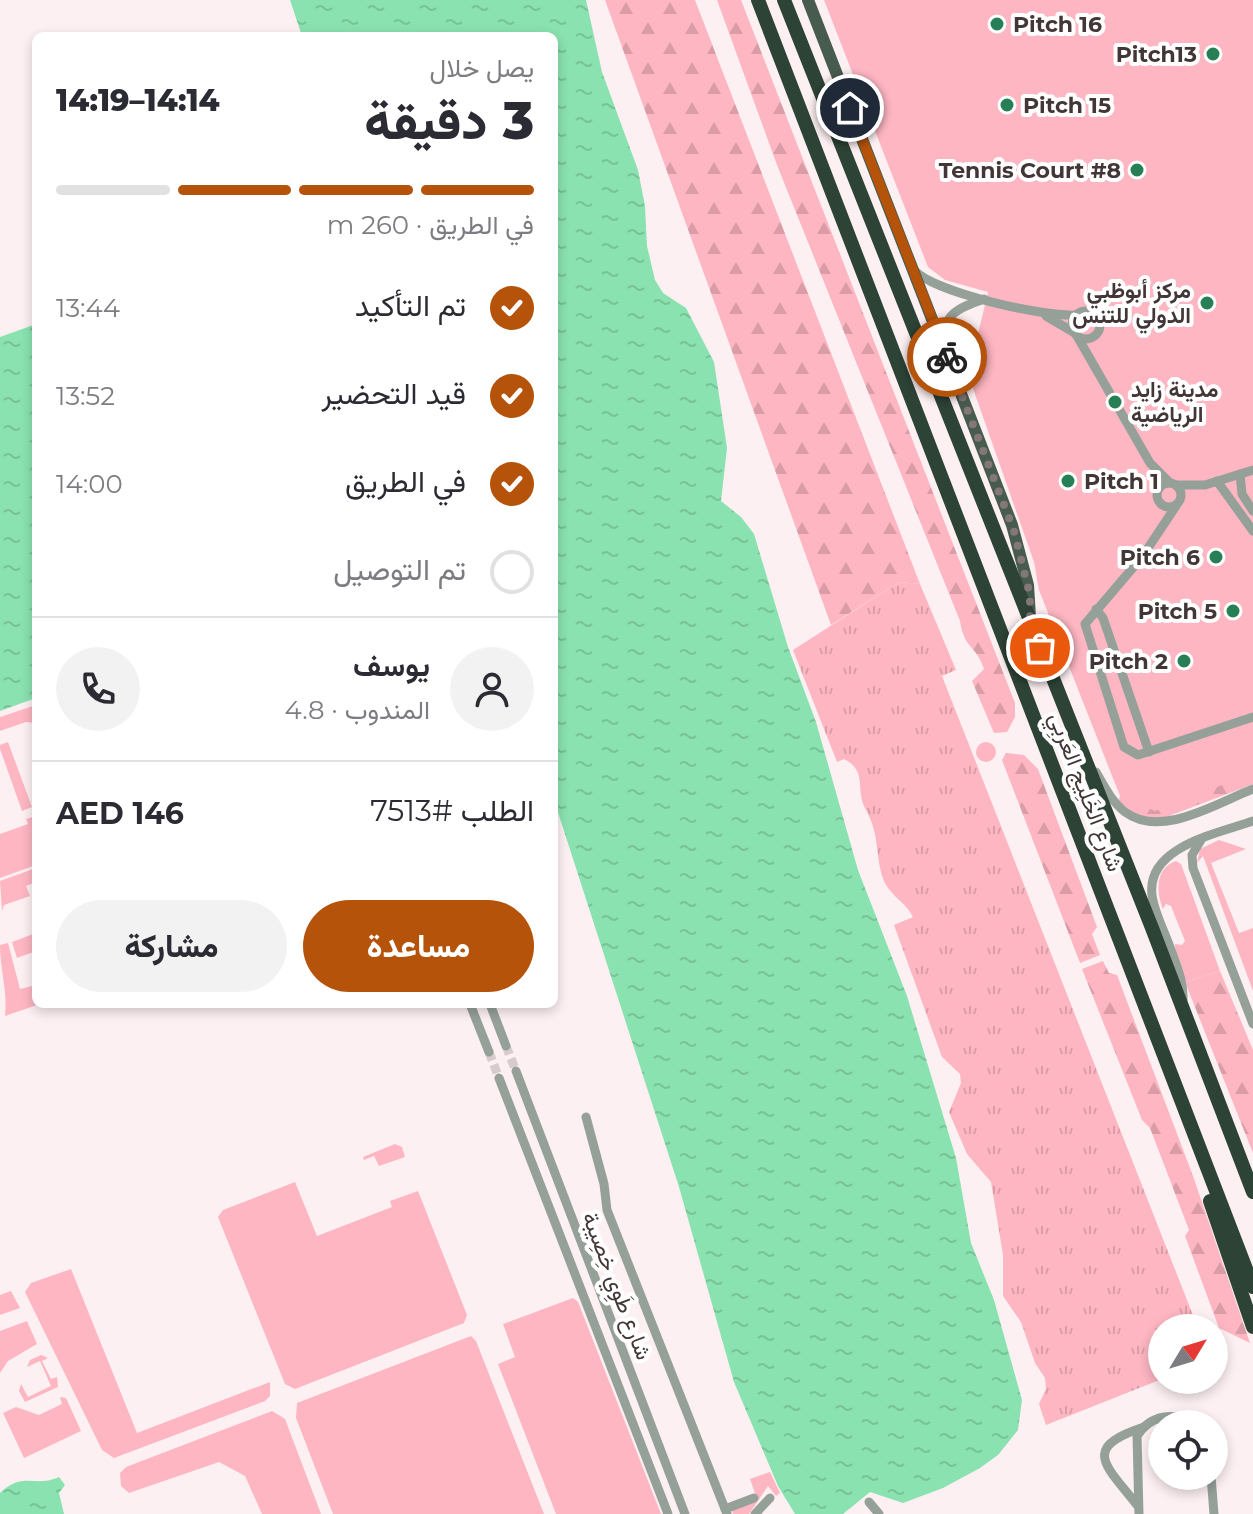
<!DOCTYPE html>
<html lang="ar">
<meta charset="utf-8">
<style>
:root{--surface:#fff;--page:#f2f2f3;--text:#2b2b33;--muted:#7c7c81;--line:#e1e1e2;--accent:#b45309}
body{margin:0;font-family:Montserrat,Vazirmatn,sans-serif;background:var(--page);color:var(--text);direction:rtl;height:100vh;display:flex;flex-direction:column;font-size:30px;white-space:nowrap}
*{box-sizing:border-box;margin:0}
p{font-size:26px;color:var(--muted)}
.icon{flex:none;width:44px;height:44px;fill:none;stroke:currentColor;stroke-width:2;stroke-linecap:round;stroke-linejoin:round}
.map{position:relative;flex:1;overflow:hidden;direction:ltr}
.details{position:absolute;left:32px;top:32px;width:526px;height:976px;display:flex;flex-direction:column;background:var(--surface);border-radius:12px;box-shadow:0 4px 12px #0003;direction:rtl}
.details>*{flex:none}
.needle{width:52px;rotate:52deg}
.tools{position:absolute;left:1148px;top:1314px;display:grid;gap:16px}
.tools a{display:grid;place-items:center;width:80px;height:80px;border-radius:50%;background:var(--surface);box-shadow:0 4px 12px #0003;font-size:40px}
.pin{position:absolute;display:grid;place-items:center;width:68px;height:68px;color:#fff;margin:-34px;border:4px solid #fff;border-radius:50%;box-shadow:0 2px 8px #0007}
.courier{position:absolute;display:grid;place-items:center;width:80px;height:80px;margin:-40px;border:6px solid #b45309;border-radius:50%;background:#fff;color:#222;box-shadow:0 2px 10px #0007}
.summary em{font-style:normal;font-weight:800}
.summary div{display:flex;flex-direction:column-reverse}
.summary{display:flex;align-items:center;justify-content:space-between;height:136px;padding:0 24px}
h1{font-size:52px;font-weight:800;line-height:60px}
.bar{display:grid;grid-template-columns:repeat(4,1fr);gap:12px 8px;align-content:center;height:96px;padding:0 24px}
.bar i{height:10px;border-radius:6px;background:var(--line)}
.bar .selected{background:var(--accent)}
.bar p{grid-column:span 4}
.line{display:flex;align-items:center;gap:20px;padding:0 24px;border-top:2px solid var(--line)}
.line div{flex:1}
.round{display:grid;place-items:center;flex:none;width:84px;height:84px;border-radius:42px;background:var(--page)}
ol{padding:0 24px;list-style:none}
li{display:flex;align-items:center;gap:24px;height:88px}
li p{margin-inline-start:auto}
li .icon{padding:8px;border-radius:50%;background:var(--accent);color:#fff;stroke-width:4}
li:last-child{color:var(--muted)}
li i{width:44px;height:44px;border:4px solid var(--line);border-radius:50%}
.button{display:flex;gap:16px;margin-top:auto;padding:16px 24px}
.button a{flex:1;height:92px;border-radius:48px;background:var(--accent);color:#fff;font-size:32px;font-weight:800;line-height:92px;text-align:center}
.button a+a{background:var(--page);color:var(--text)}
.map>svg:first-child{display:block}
.grass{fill:#fdb6c2}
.forest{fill:url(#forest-firs)}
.park{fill:url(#park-tufts)}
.water{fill:url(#water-ripples)}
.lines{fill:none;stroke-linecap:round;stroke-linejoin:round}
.minor-tunnel{stroke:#d8cbcd;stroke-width:9;stroke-dasharray:9 4.5;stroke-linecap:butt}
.minor{stroke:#95a099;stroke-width:9}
.major{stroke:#485b4f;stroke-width:12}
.highway{stroke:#2d4336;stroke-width:14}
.done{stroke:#837778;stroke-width:8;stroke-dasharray:0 14.4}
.route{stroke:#b45309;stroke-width:10}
.poi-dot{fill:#278055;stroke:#fff;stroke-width:3}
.labels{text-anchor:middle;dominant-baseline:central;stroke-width:8;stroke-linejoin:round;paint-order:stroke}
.poi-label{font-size:22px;font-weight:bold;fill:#423637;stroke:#fff;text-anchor:end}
.street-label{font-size:22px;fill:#423637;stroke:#fff}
</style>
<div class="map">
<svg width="1253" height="1514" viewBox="0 0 1253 1514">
<defs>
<pattern id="forest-firs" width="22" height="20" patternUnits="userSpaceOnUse" patternTransform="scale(2)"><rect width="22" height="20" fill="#fdb6c2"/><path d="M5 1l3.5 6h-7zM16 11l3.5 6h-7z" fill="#da9da7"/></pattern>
<pattern id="park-tufts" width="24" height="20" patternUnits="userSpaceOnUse" patternTransform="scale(2)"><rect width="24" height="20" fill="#fdb6c2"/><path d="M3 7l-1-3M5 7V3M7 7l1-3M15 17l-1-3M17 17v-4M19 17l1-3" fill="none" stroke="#da9da7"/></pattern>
<pattern id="water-ripples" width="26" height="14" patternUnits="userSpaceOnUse" patternTransform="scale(2)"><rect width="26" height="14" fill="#8ae2b0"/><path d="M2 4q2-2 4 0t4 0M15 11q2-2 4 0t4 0" fill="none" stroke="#78c298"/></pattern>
</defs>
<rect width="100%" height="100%" fill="#fdf0f2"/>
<!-- grass -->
<g class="grass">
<polygon points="824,0 1253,0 1253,784 1166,817 1119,802 1120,796 1039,590 1034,562 957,343 978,334 988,292 945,280 928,267"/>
<polygon points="36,705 36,723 26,722 0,731 0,717"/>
<polygon points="8,742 32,807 22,811 0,749 0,745"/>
<circle cx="986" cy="752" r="10"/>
<polygon points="36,816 36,865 0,878 0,834 28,824 26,819"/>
<polygon points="1219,840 1246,849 1211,863 1239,933 1253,928 1253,991 1203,856 1197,863 1200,849"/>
<path d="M1176 861 1181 864 1220 971 1185 982 1176 957 1175 944 1182 945 1185 941 1171 906 1166 904 1163 909C1156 892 1155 868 1176 861Z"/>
<polygon points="36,868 36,882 26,886 30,896 4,905 2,911 0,881"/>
<polygon points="36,933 36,951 17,958 12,942"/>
<path d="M8 943 20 989 36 985V1004H40L5 1016C8 992 0 970 0 945Z"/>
<polygon points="395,1144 402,1147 405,1157 379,1166 374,1156 364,1160 363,1157"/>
<polygon points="295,1182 317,1236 392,1207 390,1201 418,1191 467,1315 464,1323 295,1389 285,1384 218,1217 223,1210"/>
<polygon points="71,1269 137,1433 270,1382 270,1396 265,1401 114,1458 102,1450 25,1292 31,1283"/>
<polygon points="11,1291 20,1308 0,1315 0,1295"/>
<polygon points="573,1298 578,1302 661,1514 556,1514 498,1364 515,1357 503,1324"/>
<polygon points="27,1321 37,1344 8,1361 0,1373 0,1331"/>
<polygon points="471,1336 476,1341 544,1514 333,1514 296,1418 297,1403"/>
<polygon points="41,1355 48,1358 42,1361 51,1379 57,1377 58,1387 25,1402 19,1391 21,1384 28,1397 51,1386 40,1361 27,1367 30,1360"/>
<polygon points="60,1397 66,1398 81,1431 24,1458 3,1413 16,1407 39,1415 62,1404"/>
<polygon points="272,1411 285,1419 321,1514 262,1514 245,1476 219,1462 129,1493 121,1486 120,1473 126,1467"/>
<polygon points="770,1472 780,1493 776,1496 768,1486 749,1514 733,1514 732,1510 757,1499 750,1479"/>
</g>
<!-- forest -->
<g class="forest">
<polygon points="605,0 695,0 920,584 899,582 831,625"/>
<path d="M717 0H741L1015 703V717L1007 732 994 733 972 681 984 669C977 646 964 649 960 621L777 165Z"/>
<polygon points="1006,753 1024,755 1038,769 1097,927 1092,934 1100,955 1080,963 1002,760"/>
<polygon points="1253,773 1253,784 1160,819 1137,816 1119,802 1120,796 1155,811"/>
<polygon points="1103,961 1109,973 1117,975 1193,1176 1250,1343 1219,1328 1185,1236 1189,1230 1150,1128 1142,1120 1082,969"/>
<polygon points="1220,971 1253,1050 1253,1153 1185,982"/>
</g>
<!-- park -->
<g class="park">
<polygon points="1217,100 1227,117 1215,123 1205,106"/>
<path d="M899 582 920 584 956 670 942 676 1198 1328H1162V1379L1046 1425 1039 1404 1046 1389 1045 1378 1035 1363 1021 1322 1003 1296V1255L991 1182 967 1154 949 1112 961 1083 960 1074 942 1057 894 925 913 917C904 899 886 895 881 872 875 845 879 834 865 808 855 789 868 771 844 759L837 762 793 650Z"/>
</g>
<!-- water -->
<g class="water">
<polygon points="290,0 586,0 602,72 638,170 645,206 647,246 655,280 663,293 686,308 714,362 727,448 721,501 741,517 754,534 788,647 816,722 858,870 907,996 956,1158 971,1243 994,1300 1022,1400 1018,1430 998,1455 980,1468 943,1488 903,1503 870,1492 843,1514 795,1514 778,1486 734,1382 679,1187 554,800 554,36 302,36"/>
<polygon points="36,324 36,698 0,711 0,337"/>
<path d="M59 1477 65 1485 59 1493 64 1514H0V1493C23 1471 35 1488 59 1477Z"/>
</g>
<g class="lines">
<!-- minor-tunnel -->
<g class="minor-tunnel">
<polyline points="506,1046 516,1071"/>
<polyline points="489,1052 499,1078"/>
</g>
<!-- minor -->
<g class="minor">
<path d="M914 270C935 293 1044 317 1076 315"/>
<circle cx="1086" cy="325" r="14"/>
<polyline points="1046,316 1075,333"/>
<polyline points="1077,336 1150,463 1170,483"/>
<path d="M947 344C939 314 961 307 984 299"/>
<polyline points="1240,474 1242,494 1253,511"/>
<polyline points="1217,481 1253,531"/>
<circle cx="1169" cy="495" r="12"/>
<polyline points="1176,485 1205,485 1253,470"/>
<polyline points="1176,506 1142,557 1085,624 1124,747 1138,755 1253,717"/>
<polyline points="1096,609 1103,618 1149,752"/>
<path d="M1096 772C1104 786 1112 802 1125 812 1161 839 1217 803 1253 789"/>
<polyline points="1201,840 1192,855 1193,868 1253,1024"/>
<path d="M1183 1000C1184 981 1176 965 1170 947 1164 930 1154 912 1152 895 1146 846 1220 833 1253 821"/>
<polyline points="470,1004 489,1052"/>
<polyline points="490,1004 506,1046"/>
<polyline points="516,1071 685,1514"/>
<polyline points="499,1078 668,1514"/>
<polyline points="586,1117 604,1184 607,1210 727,1514"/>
<polyline points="1211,1476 1214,1514"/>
<polyline points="869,1502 879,1514"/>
<path d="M1137 1505C1106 1465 1080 1448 1144 1427"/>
<polyline points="725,1509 754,1498"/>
<polyline points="755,1514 770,1498"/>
<path d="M1139 1514 1137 1436C1150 1415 1174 1411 1194 1424"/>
</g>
<!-- major -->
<polyline class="major" points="808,0 1012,525 1028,585 1030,617"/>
<!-- highway -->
<g class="highway">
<polyline points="758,0 1253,1287"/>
<polyline points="784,0 1152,928 1253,1192"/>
<polyline points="1210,1201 1253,1327"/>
</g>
</g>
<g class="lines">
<!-- done -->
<polyline class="done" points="947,357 1014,531 1030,595 1030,624 1040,648"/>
<!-- route -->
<polyline class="route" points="850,108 947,357"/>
</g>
<!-- markers -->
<g class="poi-dot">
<circle cx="997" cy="24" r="8"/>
<circle cx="1213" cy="54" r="8"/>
<circle cx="1007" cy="105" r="8"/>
<circle cx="1137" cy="170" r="8"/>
<circle cx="1207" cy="303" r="8"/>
<circle cx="1115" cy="402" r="8"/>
<circle cx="1068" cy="481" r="8"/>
<circle cx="1216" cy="557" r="8"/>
<circle cx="1233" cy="611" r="8"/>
<circle cx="1184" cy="661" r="8"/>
</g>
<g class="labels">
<!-- poi labels -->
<g class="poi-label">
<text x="1013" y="24" text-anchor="start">Pitch 16</text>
<text x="1197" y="54">Pitch13</text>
<text x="1023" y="105" text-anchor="start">Pitch 15</text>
<text x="1121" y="170">Tennis Court #8</text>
<text x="1191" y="290">مركز أبوظبي<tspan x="1191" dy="25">الدولي للتنس</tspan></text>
<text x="1131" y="389" text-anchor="start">مدينة زايد<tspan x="1131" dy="25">الرياضية</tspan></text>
<text x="1084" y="481" text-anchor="start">Pitch 1</text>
<text x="1200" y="557">Pitch 6</text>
<text x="1217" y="611">Pitch 5</text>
<text x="1168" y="661">Pitch 2</text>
</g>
<!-- street labels -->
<g class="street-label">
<text transform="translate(1086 792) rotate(69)">شارع الخَلِيج العَربِي</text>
<text transform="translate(617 1286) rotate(69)">شارع طَوِي خِصِيبة</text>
</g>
</g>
</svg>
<div class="tools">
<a><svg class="needle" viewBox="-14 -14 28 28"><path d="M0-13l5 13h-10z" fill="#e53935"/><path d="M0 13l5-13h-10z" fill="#7c7c81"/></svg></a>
<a><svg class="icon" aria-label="locate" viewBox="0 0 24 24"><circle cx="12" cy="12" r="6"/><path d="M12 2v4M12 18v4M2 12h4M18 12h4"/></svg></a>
</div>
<div class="pin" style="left:1040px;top:648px;background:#ea580c"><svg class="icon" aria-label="bag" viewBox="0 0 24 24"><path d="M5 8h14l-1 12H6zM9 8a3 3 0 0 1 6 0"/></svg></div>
<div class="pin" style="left:850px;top:108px;background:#1f2937"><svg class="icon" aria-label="home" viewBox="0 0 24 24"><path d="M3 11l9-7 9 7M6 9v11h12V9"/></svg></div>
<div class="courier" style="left:947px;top:357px"><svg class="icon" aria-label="bike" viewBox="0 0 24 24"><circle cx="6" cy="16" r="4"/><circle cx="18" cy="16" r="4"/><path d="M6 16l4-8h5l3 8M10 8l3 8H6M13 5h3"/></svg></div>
<section class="details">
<div class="summary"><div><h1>3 دقيقة</h1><p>يصل خلال</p></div><em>14:14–14:19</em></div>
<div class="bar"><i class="selected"></i><i class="selected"></i><i class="selected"></i><i></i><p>في الطريق · 260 m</p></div>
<ol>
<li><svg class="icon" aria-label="check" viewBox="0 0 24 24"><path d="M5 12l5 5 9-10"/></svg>تم التأكيد<p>13:44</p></li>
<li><svg class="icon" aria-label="check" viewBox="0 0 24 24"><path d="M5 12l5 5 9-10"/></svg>قيد التحضير<p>13:52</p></li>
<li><svg class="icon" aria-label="check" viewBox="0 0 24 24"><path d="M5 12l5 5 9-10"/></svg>في الطريق<p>14:00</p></li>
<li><i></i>تم التوصيل</li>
</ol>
<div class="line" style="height:144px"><a class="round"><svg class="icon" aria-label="person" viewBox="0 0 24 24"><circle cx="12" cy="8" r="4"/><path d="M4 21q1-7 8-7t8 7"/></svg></a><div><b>يوسف</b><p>المندوب · 4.8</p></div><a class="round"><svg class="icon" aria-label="phone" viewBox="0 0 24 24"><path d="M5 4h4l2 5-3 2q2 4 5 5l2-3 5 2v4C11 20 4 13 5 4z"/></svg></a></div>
<div class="line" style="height:104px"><div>الطلب #7513</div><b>AED 146</b></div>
<div class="button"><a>مساعدة</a><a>مشاركة</a></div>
</section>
</div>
